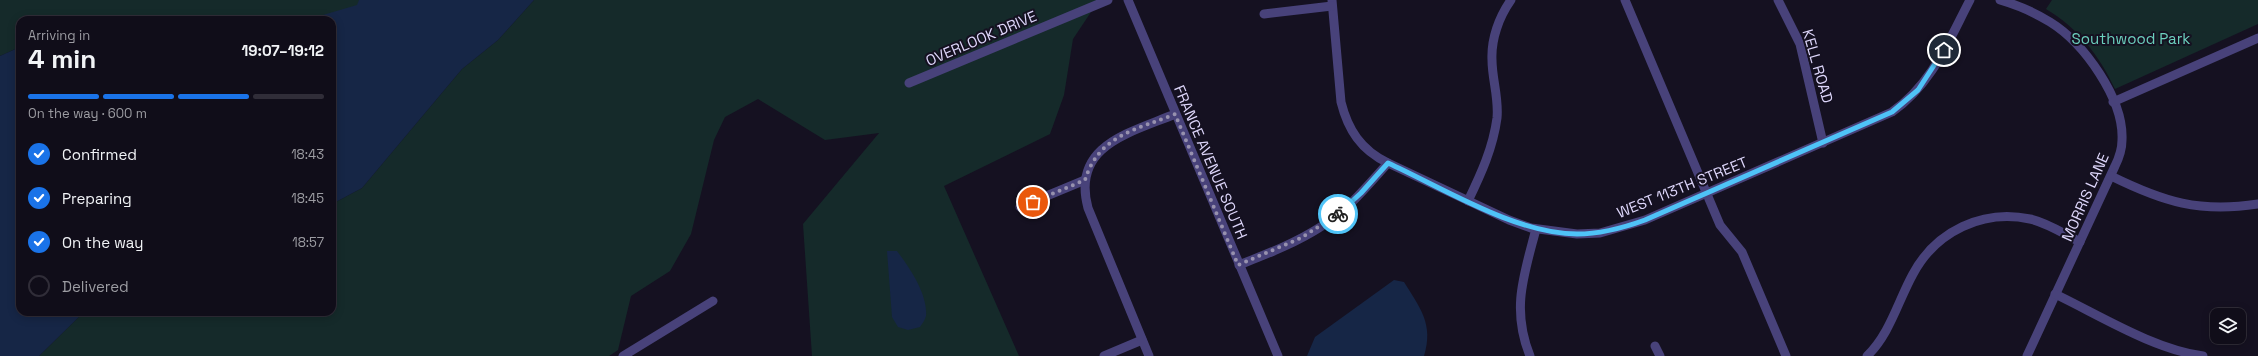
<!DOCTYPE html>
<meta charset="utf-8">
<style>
:root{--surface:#100d19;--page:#191622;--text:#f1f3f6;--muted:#9c9ca2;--line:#302d38;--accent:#1a73e8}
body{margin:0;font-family:"Space Grotesk",sans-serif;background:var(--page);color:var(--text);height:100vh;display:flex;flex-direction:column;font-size:15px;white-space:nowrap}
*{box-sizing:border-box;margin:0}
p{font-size:13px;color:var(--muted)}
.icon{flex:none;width:22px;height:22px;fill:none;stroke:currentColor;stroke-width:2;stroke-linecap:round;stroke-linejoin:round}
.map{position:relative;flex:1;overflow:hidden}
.details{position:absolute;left:16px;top:16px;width:320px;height:300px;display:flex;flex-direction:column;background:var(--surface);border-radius:12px;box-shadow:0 2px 10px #0003,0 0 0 1px var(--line)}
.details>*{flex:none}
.fabs{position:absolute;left:2210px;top:308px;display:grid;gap:8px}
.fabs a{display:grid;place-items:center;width:36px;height:36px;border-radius:8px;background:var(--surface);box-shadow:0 2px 10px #0003,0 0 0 1px var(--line);font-size:20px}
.pin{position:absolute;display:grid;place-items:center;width:34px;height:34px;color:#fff;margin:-17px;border:2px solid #fff;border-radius:50%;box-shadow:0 1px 4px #0007}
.courier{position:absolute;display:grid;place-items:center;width:40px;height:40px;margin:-20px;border:3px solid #4fc3f7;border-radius:50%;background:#fff;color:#222;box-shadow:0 1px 5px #0007}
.overview em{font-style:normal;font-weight:700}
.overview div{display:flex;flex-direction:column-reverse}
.overview{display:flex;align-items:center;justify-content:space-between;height:68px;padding:0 12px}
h1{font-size:26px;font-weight:700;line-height:30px}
.bar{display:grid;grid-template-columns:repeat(4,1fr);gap:6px 4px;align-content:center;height:48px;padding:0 12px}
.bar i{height:5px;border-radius:3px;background:var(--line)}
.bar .on{background:var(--accent)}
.bar p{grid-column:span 4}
ol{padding:0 12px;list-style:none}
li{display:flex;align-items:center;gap:12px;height:44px}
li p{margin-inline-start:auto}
li .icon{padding:4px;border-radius:50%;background:var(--accent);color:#fff;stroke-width:4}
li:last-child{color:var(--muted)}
li i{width:22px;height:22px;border:2px solid var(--line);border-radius:50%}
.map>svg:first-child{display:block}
.green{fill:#152a2a}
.water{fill:#162646}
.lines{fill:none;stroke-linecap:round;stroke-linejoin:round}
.street{stroke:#48427a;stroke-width:9}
.done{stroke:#9791ae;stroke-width:4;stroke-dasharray:0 7.2}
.route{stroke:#4fc3f7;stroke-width:5}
.labels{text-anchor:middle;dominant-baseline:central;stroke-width:4;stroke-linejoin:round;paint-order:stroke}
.street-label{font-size:15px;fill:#ddd6fa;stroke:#151121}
.park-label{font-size:15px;fill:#6cd0be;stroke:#151121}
</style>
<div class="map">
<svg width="2258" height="356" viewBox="0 0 2258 356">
<rect width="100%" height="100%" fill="#151121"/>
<!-- green -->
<g class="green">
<polygon points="0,0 411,0 332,20 20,20 20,47 0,56"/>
<polygon points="534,0 1099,0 1073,39 1064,95 1050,134 944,186 1019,356 812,356 803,224 879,133 825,140 758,99 725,117 714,140 691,234 670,271 631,296 618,350 609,356 39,356 84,312 332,312 332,204 362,188 462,69 498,40"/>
<path d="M2052 0H2258V24L2115 89C2099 55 2078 28 2046 9Z"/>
</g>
<!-- water -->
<g class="water">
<polygon points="359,0 534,0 498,40 462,69 362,188 332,204 332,20 306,20 357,5"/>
<polygon points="20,47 20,312 84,312 39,356 0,356 0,56"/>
<path d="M887 251H897C909 267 928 294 926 316 925 320 922 324 920 327L908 330 898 327 892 317Z"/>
<path d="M1394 280 1404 282C1420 308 1434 324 1424 356H1307L1315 337Z"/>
</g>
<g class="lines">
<!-- street -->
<g class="street">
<polyline points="1128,0 1278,356"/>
<path d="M1332 0 1341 102C1348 130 1361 150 1388 163"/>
<polyline points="1625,0 1720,225 1742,252 1786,356"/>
<polyline points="1778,0 1800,44 1823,143"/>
<path d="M2000 0C2017 5 2034 12 2050 22 2084 43 2124 99 2122 140 2122 150 2119 158 2115 166L2027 356"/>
<polyline points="1264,14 1332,6"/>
<polyline points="909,83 1108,0"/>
<polyline points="2113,102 2258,38"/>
<path d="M2111 176C2164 202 2199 213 2258 204"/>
<path d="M1468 201C1481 174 1493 148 1497 118 1499 98 1492 79 1492 60 1491 39 1499 17 1511 0"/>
<polyline points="1020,207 1085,180"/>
<path d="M1239 265C1267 254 1296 243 1322 226 1348 210 1368 185 1388 163L1509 220 1531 228 1577 234 1600 233 1645 220 1892 112C1932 84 1948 42 1970 0"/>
<path d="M2055 294C2101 316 2153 349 2203 356"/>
<polyline points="1655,346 1660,356"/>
<polyline points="623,356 713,301"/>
<polyline points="1104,356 1142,340"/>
<path d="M1149 356 1088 208C1071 145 1130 133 1175 114"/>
<path d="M1530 356C1511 309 1524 275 1536 229"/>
<path d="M1867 356C1890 334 1898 301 1913 274 1936 231 1983 209 2030 219 2048 223 2064 234 2080 242"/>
</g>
</g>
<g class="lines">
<!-- done -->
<path class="done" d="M1033 202 1085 180C1099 135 1136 130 1175 114L1238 265 1301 238 1338 214"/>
<!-- route -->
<path class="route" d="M1338 214 1361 193 1388 163C1443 188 1516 234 1577 234 1601 234 1623 228 1645 220L1892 112 1918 90 1944 50"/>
</g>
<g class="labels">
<!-- street labels -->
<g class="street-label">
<text transform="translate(981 38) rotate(-23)">OVERLOOK DRIVE</text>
<text transform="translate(1818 66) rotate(74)">KELL ROAD</text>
<text transform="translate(1211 162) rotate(67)">FRANCE AVENUE SOUTH</text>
<text transform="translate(1682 187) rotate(-22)">WEST 113TH STREET</text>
<text transform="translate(2085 197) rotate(-66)">MORRIS LANE</text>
</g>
<!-- park labels -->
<g class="park-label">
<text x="2131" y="38">Southwood Park</text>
</g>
</g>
</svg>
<div class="fabs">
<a><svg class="icon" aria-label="layers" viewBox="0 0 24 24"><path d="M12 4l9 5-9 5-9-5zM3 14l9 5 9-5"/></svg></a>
</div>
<div class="pin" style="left:1033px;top:202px;background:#ea580c"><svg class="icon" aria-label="bag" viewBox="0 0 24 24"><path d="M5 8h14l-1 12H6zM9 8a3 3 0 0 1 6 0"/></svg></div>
<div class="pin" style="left:1944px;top:50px;background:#1f2937"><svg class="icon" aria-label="home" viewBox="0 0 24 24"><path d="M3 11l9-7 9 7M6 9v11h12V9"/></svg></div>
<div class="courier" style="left:1338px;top:214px"><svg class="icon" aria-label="bike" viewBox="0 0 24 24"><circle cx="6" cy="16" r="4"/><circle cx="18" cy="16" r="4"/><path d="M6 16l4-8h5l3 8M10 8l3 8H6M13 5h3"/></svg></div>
<section class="details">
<div class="overview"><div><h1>4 min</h1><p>Arriving in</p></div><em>19:07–19:12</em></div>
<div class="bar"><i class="on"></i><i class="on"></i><i class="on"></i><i></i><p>On the way · 600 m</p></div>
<ol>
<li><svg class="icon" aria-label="check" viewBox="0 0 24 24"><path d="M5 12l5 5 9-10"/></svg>Confirmed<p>18:43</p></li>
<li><svg class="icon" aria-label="check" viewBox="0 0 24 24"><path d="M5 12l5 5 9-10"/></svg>Preparing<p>18:45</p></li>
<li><svg class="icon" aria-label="check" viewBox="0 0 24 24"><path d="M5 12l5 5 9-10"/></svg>On the way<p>18:57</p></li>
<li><i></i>Delivered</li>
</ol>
</section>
</div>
